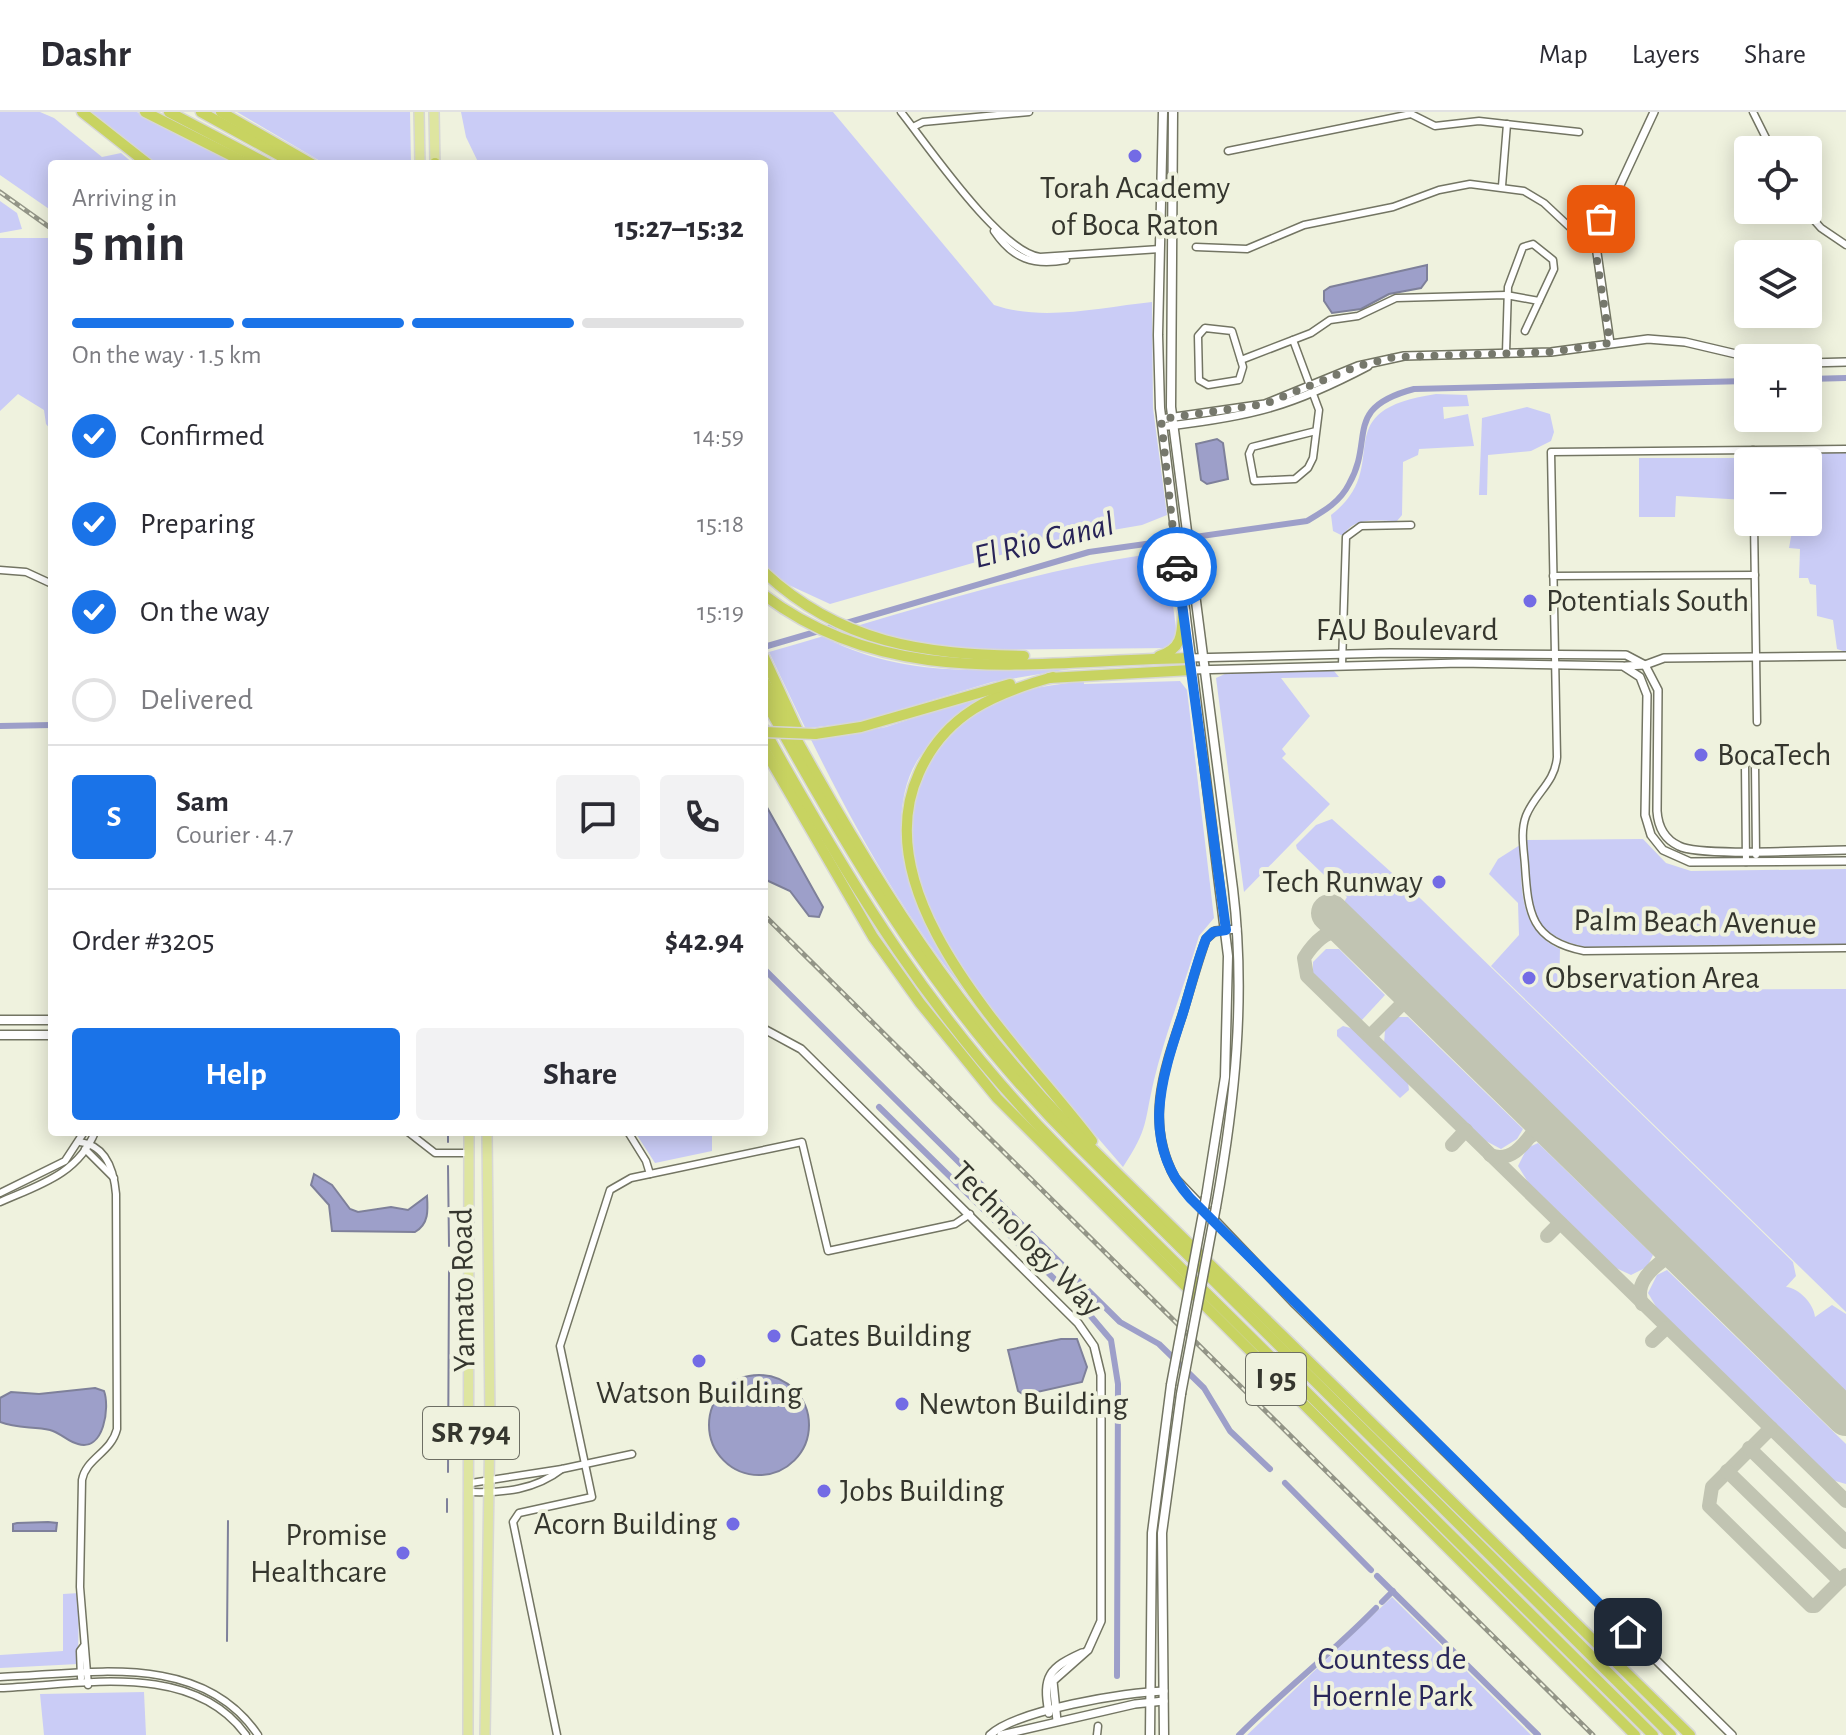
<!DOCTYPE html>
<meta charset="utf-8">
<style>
:root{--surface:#fff;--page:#f2f2f3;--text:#2b2b33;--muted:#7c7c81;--line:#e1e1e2;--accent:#1a73e8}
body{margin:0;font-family:"Alegreya Sans",sans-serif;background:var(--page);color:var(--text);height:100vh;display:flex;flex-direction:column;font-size:30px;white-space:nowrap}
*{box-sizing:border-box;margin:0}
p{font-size:26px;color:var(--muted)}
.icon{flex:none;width:44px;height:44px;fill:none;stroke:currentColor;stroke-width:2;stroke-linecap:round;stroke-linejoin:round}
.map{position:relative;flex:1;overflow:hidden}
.drawer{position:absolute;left:48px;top:48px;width:720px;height:976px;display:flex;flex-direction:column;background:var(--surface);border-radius:8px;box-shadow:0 4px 20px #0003}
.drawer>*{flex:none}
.fabs{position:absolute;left:1734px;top:24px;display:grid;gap:16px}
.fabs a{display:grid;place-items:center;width:88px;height:88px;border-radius:8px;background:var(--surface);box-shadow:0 4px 20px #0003;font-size:40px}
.pin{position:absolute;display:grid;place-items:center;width:68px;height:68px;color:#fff;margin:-34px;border-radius:16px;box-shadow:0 4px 12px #0006}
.courier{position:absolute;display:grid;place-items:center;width:80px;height:80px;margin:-40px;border:6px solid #1a73e8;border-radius:50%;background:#fff;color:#222;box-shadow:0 2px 10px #0007}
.summary em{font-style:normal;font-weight:600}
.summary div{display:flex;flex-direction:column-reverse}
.summary{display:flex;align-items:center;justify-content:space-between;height:136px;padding:0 24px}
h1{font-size:52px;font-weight:600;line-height:60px}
.bar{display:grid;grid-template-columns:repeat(4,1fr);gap:12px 8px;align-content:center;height:96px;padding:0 24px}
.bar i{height:10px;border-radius:6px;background:var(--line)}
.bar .current{background:var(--accent)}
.bar p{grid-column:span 4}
.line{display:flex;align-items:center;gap:20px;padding:0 24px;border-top:2px solid var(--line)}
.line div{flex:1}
.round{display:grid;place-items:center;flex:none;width:84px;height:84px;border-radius:8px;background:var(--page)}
ol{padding:0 24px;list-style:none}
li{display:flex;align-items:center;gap:24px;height:88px}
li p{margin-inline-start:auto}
li .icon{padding:8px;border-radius:50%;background:var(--accent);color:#fff;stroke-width:4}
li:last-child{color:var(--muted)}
li i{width:44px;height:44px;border:4px solid var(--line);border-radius:50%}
.cta{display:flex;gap:16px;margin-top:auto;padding:16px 24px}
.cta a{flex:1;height:92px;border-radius:8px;background:var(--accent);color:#fff;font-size:32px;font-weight:600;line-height:92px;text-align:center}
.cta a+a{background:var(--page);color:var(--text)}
header{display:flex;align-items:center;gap:48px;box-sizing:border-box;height:112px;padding:0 40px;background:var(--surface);border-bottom:2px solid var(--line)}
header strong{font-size:38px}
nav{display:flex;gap:44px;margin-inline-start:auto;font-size:28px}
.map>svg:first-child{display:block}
.green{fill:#caccf6}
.water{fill:#9d9fc9;stroke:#7e809a;stroke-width:2}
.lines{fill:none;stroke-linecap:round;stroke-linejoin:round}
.stream{stroke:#7e809a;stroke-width:2}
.canal{stroke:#9d9fc9;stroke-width:6}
.taxiway{stroke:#c1c4b2;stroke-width:14}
.runway{stroke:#c1c4b2;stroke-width:38}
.minor-casing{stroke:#737563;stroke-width:9}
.tertiary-casing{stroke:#737563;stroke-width:10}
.secondary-casing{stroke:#737563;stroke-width:11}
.primary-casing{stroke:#d7d7d5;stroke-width:12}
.motorway-casing{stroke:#d7d7d5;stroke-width:13}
.minor{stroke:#fff;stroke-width:6}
.tertiary{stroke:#fff;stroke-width:7}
.secondary{stroke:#fff;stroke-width:8}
.primary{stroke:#dee5a0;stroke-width:9}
.motorway{stroke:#c8d361;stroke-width:10}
.rail-casing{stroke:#939587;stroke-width:5}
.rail{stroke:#eff2de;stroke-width:2;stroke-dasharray:6;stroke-linecap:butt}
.secondary-bridge-casing{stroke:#737563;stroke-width:11;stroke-linecap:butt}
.motorway-bridge-casing{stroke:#d7d7d5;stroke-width:13;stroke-linecap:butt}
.secondary-bridge{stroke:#fff;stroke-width:8}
.motorway-bridge{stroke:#c8d361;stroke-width:10}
.done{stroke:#76786c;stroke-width:8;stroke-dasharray:0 14.4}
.route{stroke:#1a73e8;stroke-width:10}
.poi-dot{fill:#736be5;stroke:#eff2de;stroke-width:3}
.labels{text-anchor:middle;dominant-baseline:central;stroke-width:8;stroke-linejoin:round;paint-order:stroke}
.shield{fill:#eff2de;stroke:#6d6e63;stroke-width:2}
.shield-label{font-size:30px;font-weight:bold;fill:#35362e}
.poi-label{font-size:32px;fill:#35362e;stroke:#eff2de;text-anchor:start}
.street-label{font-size:32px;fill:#35362e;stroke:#eff2de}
.park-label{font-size:32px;fill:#292659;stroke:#eff2de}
.water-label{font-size:34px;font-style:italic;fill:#282458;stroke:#eff2de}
</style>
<header>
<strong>Dashr</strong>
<nav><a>Map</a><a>Layers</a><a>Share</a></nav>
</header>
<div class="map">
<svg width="1846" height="1623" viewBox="0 0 1846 1623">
<rect width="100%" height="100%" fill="#eff2de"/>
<!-- green -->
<g class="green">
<polygon points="0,0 40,0 54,6 102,45 121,41 134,52 52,52 52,99 0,63"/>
<polygon points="90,0 137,0 240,52 154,52"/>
<polygon points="237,0 410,0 411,52 325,52"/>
<path d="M461 0H833L994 193C1043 210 1102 195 1152 190L1153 296 1167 403 1142 413 1049 429 830 492 780 469 764 453V52H479L466 25Z"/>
<polygon points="0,89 17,101 22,117 0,121"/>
<polygon points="0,126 48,126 52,129 52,319 46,312 44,298 18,282 0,299"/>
<path d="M1436 282 1467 283 1469 294 1443 295 1444 307 1468 302 1474 334 1419 337 1418 343 1403 350 1402 403 1397 409C1377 409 1354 404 1343 424L1333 419 1331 403C1397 353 1321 299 1436 282Z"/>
<polygon points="1527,295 1550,302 1554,320 1551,329 1531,339 1488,343 1487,383 1479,383 1482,306"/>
<polygon points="1846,340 1846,540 1837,537 1833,508 1817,504 1816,473 1810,472 1808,466 1799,466 1800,437 1789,436 1793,414 1765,410 1808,410 1808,350 1757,350 1757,345 1761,341"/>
<polygon points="1639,346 1746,346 1746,388 1676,384 1675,405 1639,405"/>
<path d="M1166 440 1177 524 1171 536 955 538 871 521 834 530C918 570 1011 557 1100 552L992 570 859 610 809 616 816 628 886 615 990 581C969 600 944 617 925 638 892 676 898 744 915 787L1000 922C896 803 836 683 769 540 901 502 1030 457 1166 440Z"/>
<polygon points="1282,558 1334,559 1339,565 1281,566 1310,604 1282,637 1286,642 1282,646 1330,692 1244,780 1216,566 1227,561"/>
<path d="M1084 569V572L1180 569 1187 578 1214 806 1199 824C1185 872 1166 919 1154 968 1144 1010 1149 1016 1123 1055 1058 979 990 907 942 820 931 801 918 781 914 759 907 722 911 688 927 653 958 587 1018 577 1084 569Z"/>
<path d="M1332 707 1421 787 1793 1150 1796 1164 1786 1175C1799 1176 1814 1192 1815 1205L1832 1193 1846 1202V1280L1344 790 1347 785 1297 737 1296 733 1316 713Z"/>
<path d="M1643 727 1666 751 1691 759 1846 757V832L1586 835C1522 822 1529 782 1527 728Z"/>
<path d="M1520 733C1522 774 1517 817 1560 837L1559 878 1846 877V1200L1491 854 1519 823 1518 791 1489 762 1498 747Z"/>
<polygon points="1326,837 1339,837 1385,883 1361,909 1313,861 1313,850"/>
<polygon points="1397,905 1408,905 1523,1017 1517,1027 1501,1037 1484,1028 1384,932 1385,918"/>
<polygon points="1343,914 1354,917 1408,970 1409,978 1400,986 1337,924 1337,918"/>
<polygon points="635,1020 712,1020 712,1039 655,1051"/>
<polygon points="1538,1031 1653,1143 1647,1155 1631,1163 1616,1156 1528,1070 1518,1054 1527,1036"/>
<polygon points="1667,1158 1846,1332 1846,1372 1832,1368 1658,1198 1648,1181 1657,1163"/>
<polygon points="79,1481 78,1552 0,1556 0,1543 63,1539 63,1482"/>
<polygon points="1392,1485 1531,1623 1247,1623"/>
<polygon points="144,1580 146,1623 44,1623 40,1582"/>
</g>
<!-- water -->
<g class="water">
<polygon points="1427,153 1427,168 1421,176 1389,182 1361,197 1332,201 1324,189 1324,179 1330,175"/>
<polygon points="1217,327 1223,331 1228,367 1207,372 1201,368 1196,332"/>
<polygon points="764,690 823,795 819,805 809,804 790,779 764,767"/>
<path d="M314 1062 332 1073 350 1097 358 1100 391 1095 408 1098 427 1084C428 1098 429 1112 415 1120L332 1119 329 1093 311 1073Z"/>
<polygon points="1061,1227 1077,1227 1087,1255 1082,1270 1024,1283 1018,1279 1008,1238"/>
<circle cx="759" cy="1313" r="50"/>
<path d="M95 1276 104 1279C110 1295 104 1340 78 1332 68 1330 61 1321 50 1318 33 1314 16 1317 0 1310V1286L11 1280 39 1282Z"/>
<polygon points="48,1410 57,1411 56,1419 13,1419 13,1412 17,1411"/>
</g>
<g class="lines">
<!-- stream -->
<g class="stream">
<polyline points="448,1020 448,1030"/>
<polyline points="448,1054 449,1134"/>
<polyline points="448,1360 449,1159"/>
<polyline points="447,1400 447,1387"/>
<polyline points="227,1529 228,1409"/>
</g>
<!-- canal -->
<g class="canal">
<polyline points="1808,267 1846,266"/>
<path d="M764 535 1089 440 1307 409C1324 399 1340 390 1349 372 1375 327 1342 296 1414 277L1748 269"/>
<polyline points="0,614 52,613"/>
<polyline points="764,857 1120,1210 1159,1232 1204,1276 1230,1319 1270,1357"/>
<polyline points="879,995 1083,1195 1111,1228 1118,1272 1117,1564"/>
<polyline points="1285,1371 1371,1458"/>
<polyline points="1377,1464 1538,1623"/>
<polyline points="1382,1490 1393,1479"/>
<path d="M1239 1623C1283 1579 1332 1541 1376 1496"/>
</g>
<!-- taxiway -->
<g class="taxiway">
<path d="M1351 822C1331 812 1315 829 1304 846L1307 864 1846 1389"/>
<polyline points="1370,924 1412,882"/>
<polyline points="1531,1024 1542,1018 1554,1020"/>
<polyline points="1452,1033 1466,1018"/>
<path d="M1490 1043C1510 1051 1523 1034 1534 1019L1532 1000"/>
<polyline points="1547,1124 1560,1111"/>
<polyline points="1662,1149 1666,1139 1663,1126"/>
<path d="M1642 1192C1634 1172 1651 1157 1666 1146L1685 1148"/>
<polyline points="1652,1229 1666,1216"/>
<polyline points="1771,1316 1712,1375 1709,1394 1811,1494 1815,1494 1846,1463"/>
<polyline points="1749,1336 1846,1430"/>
<polyline points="1727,1359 1840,1469"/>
</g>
<!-- runway -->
<polyline class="runway" points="1330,801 1846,1305"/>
<!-- minor casing -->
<g class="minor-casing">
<g id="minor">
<path d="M901 0C928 34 1000 140 1040 145L1160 137"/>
<polyline points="1753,0 1772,38"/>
<polyline points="913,15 923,10 1029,0"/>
<polyline points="1228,39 1411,2 1435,14 1479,9 1579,20"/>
<polyline points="1502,74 1507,12"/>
<polyline points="1805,98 1821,116 1846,133"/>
<path d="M994 119C1013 147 1033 154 1066 148"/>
<polyline points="1196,135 1247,137 1304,113 1393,95 1439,78 1470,72 1524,79 1544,91 1576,121 1595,127"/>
<polygon points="1205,216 1232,219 1243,255 1239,268 1208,273 1199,268 1198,224"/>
<polyline points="1293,228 1319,298 1313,346 1308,356 1295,367 1254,369 1249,342 1252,335 1316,319"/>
<polyline points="1506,241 1508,175 1523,135 1533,132 1553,148 1554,157 1525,219"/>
<polyline points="1241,248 1311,221 1330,208 1358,204 1396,186 1506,183 1539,189"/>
<path d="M1846 337 1551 340 1557 645C1555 671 1535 681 1526 704 1520 720 1524 738 1525 754 1528 801 1531 829 1584 839L1846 836"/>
<polyline points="1753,338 1753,350"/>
<polyline points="1754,410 1757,610"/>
<polyline points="0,458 26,460 52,472"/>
<polyline points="1553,464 1755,463"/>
<polyline points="1342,553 1346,425 1361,414 1411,413"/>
<polyline points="1746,750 1745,653 1750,647 1755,653 1756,743"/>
<polyline points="408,1020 435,1041 469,1041"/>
<polyline points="628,1020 646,1049 650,1062"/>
<path d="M80 1030C107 1034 114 1059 116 1082L117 1317C111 1341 86 1346 82 1368L80 1475 88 1573"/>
<polyline points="85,1037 114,1066"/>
<polyline points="0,1081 65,1049 84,1020"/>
<path d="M0 1090C39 1073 78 1062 95 1020"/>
<polyline points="471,1371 562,1357 632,1342"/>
<path d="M470 1380C504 1381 535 1378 562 1357"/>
<path d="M0 1565C88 1562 201 1538 258 1623"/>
<polyline points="81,1566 80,1539 83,1535"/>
<path d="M0 1576C80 1573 192 1548 246 1623"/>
<polyline points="557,1623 513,1410 519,1401 592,1385 560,1234 610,1078 631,1066 802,1030 828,1139 955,1112 970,1102"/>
<polyline points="1097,1623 1098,1614"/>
</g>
</g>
<!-- tertiary casing -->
<g class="tertiary-casing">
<g id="tertiary">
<polyline points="1610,231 1595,127 1654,0"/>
<polyline points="1808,251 1846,250"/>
<polyline points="1161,307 1265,292 1358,254 1404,244 1551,240 1648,227 1685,230 1753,246"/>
<path d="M1168 314C1253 304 1292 294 1368 254"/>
<path d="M1189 546 1390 541 1626 543 1645 553 1658 578 1657 699C1658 715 1664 727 1679 734 1700 745 1815 738 1846 738"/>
<polyline points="1626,554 1645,553 1664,546 1846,544"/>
<polyline points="1191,558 1460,551 1623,554 1640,565 1647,583 1645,703 1651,723 1663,738 1690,750 1846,749"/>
<path d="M1237 817 1215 819 1206 827C1197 852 1190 878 1182 904 1163 960 1145 1010 1175 1066L1295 1192 1732 1623"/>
<polyline points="764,917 801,937 1078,1211 1094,1234 1101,1263 1101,1509 1088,1538 1053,1569 1057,1609"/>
<path d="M1049 1601C1042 1564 1049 1556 1082 1541"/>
<path d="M990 1623C1017 1598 1126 1580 1164 1579"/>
<polyline points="1001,1623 1135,1592 1164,1589"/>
</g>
</g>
<!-- secondary casing -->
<g class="secondary-casing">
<g id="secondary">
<polyline points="1163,0 1158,223 1160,296 1228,844 1225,965 1206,1085"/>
<path d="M1173 0 1171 295 1233 777C1246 885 1235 989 1216 1095"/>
<polyline points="0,908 52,908"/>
<polyline points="0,923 52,923"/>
<polyline points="1150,1623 1152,1421 1171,1273"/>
<polyline points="1164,1623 1162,1421 1181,1282"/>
</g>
</g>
<!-- primary casing -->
<g class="primary-casing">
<g id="primary">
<polyline points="419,0 420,52"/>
<polyline points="434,0 435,52"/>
<polyline points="468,1623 469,1020"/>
<polyline points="485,1623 490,1308 487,1020"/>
</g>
</g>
<!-- motorway casing -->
<g class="motorway-casing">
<g id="motorway">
<polyline points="82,0 148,52"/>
<polyline points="145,0 248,52"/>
<polyline points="169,0 268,52"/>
<polyline points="201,0 295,52"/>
<polyline points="221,0 312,52"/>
<polyline points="435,51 435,52"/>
<path d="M764 460C841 532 924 542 1024 544"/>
<path d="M764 483C892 580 1041 548 1189 546"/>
<path d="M1159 544C1183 537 1182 521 1183 499"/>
<polyline points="764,545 800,623"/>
<path d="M1053 565C995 581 945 602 919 661 861 788 1022 936 1092 1029"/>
<polyline points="1049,566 1191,558"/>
<path d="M764 569C855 734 938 879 1070 1015L1690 1623"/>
<path d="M764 587C856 754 942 899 1079 1035L1671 1623"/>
<path d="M764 617C853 777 933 908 1063 1039L1653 1623"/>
<polyline points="815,622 861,615 1010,572"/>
<polyline points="764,637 873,825 920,891 997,986 1635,1623"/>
</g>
</g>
<!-- minor -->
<use href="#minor" class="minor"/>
<!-- tertiary -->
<use href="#tertiary" class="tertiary"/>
<!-- secondary -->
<use href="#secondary" class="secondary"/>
<!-- primary -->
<use href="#primary" class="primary"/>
<!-- motorway -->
<use href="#motorway" class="motorway"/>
<!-- rail casing -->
<g class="rail-casing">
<g id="rail">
<polyline points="0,80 52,117"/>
<polyline points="764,803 1593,1623"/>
</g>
</g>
<!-- rail -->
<use href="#rail" class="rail"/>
<!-- secondary-bridge casing -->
<g class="secondary-bridge-casing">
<g id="secondary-bridge">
<polyline points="1171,1273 1206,1085"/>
<polyline points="1181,1282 1216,1095"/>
</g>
</g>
<!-- motorway-bridge casing -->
<g class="motorway-bridge-casing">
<polyline id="motorway-bridge" points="764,620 815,622"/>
</g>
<!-- secondary-bridge -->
<use href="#secondary-bridge" class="secondary-bridge"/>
<!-- motorway-bridge -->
<use href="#motorway-bridge" class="motorway-bridge"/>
</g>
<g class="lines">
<!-- done -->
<polyline class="done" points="1177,455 1161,307 1265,292 1358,254 1394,245 1551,240 1610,231 1595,136 1601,107"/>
<!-- route -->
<path class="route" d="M1177 455 1226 818 1213 820 1206 827C1196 852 1190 879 1182 904 1161 968 1140 1030 1190 1086L1628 1520"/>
</g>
<!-- markers -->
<g class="poi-dot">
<circle cx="1135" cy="44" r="8"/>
<circle cx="1530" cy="489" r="8"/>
<circle cx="1701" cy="643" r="8"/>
<circle cx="1439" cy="770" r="8"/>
<circle cx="1529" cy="866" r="8"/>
<circle cx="774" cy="1224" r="8"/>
<circle cx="699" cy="1249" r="8"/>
<circle cx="902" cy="1292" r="8"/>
<circle cx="824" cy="1379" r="8"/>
<circle cx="733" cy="1412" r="8"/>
<circle cx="403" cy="1441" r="8"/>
</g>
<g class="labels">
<!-- shield labels -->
<g class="shield">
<rect x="1246" y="1241" width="60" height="52" rx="6"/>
<rect x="423" y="1295" width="96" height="52" rx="6"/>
</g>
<g class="shield-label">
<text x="1276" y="1267">I 95</text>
<text x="471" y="1321">SR 794</text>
</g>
<!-- poi labels -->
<g class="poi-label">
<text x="1135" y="76" text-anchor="middle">Torah Academy<tspan x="1135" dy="37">of Boca Raton</tspan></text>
<text x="1546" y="489">Potentials South</text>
<text x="1717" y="643">BocaTech</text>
<text x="1423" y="770" text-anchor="end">Tech Runway</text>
<text x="1545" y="866">Observation Area</text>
<text x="790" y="1224">Gates Building</text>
<text x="699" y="1281" text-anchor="middle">Watson Building</text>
<text x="918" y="1292">Newton Building</text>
<text x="840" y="1379">Jobs Building</text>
<text x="717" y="1412" text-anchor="end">Acorn Building</text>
<text x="387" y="1423" text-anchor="end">Promise<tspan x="387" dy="37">Healthcare</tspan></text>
</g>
<!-- street labels -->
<g class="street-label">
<text x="1407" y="518">FAU Boulevard</text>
<text transform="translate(1695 810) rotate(1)">Palm Beach Avenue</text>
<text transform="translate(1027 1127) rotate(46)">Technology Way</text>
<text transform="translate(463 1178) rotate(-91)">Yamato Road</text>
</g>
<!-- park labels -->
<g class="park-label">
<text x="1392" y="1547">Countess de<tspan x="1392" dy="37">Hoernle Park</tspan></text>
</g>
<!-- water labels -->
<g class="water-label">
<text transform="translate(1044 429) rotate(-14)">El Rio Canal</text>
</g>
</g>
</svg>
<div class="fabs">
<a><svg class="icon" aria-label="locate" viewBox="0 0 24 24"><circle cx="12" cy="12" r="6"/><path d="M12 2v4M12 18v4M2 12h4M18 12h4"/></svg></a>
<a><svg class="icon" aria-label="layers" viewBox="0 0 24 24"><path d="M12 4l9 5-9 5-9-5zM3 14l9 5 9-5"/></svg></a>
<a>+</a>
<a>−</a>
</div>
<div class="pin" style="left:1601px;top:107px;background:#ea580c"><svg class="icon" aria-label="bag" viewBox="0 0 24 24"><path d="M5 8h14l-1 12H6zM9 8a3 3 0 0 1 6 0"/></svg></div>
<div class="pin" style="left:1628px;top:1520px;background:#1f2937"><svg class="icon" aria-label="home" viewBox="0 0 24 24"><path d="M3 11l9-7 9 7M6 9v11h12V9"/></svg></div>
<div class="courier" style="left:1177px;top:455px"><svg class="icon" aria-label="car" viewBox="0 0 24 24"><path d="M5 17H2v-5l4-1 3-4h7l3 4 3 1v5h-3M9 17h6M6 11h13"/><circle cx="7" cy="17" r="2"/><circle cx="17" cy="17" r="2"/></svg></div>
<section class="drawer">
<div class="summary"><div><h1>5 min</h1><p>Arriving in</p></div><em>15:27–15:32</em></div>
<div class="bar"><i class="current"></i><i class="current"></i><i class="current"></i><i></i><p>On the way · 1.5 km</p></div>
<ol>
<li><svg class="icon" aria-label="check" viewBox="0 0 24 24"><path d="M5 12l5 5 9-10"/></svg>Confirmed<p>14:59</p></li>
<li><svg class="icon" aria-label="check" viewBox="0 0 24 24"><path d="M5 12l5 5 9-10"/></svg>Preparing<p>15:18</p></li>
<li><svg class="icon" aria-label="check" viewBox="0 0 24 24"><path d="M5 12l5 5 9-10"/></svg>On the way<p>15:19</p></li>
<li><i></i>Delivered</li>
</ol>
<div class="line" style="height:144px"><b class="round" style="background:var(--accent);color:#fff">S</b><div><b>Sam</b><p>Courier · 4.7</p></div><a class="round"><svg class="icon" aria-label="chat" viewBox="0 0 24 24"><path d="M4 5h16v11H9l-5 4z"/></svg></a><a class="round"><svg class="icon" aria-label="phone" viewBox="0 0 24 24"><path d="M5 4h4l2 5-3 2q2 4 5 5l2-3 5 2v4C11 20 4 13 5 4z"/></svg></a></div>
<div class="line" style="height:104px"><div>Order #3205</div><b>$42.94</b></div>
<div class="cta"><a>Help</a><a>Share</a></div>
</section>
</div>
